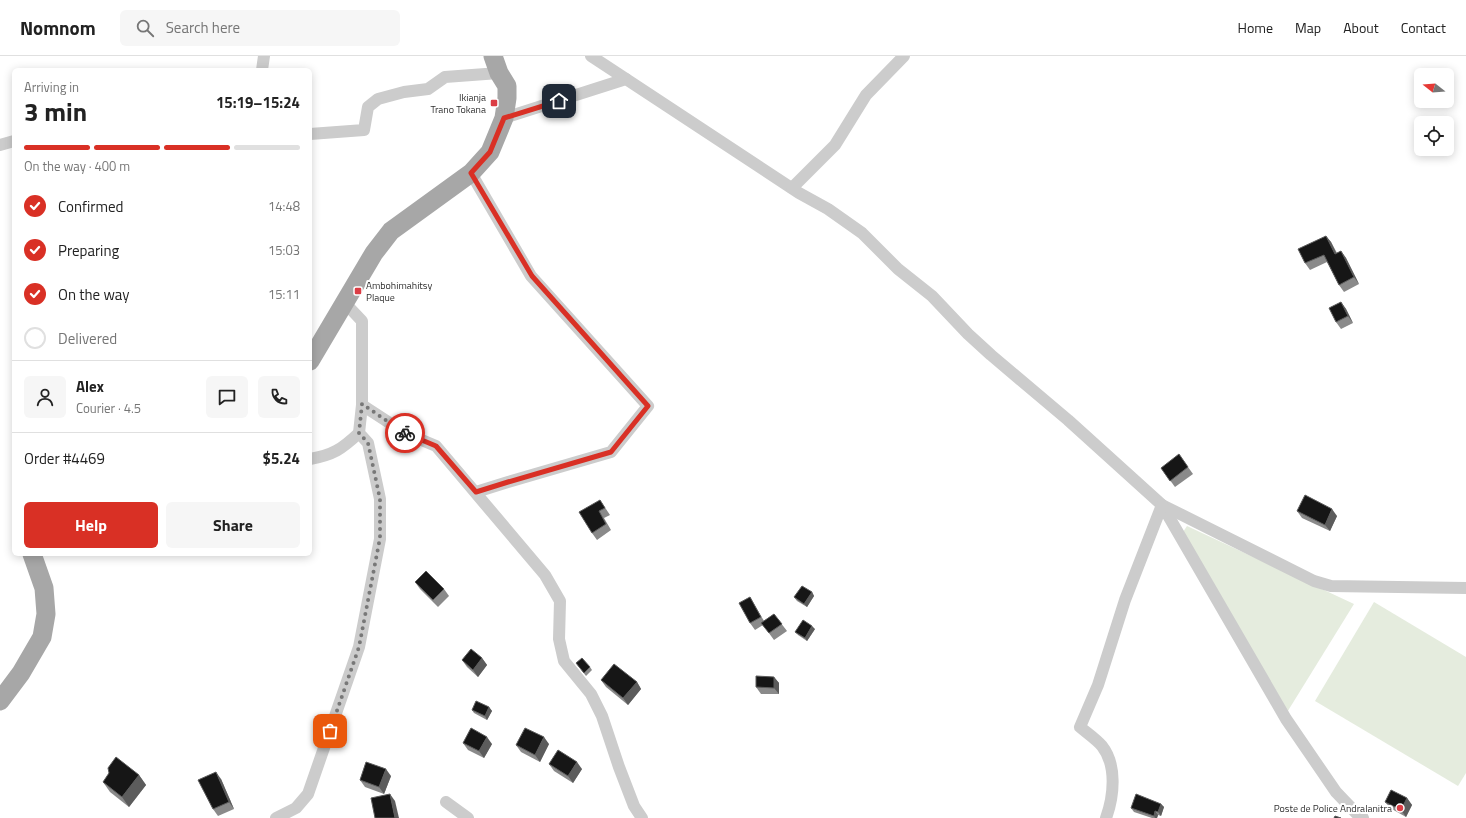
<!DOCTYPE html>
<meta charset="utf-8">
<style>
:root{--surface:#fff;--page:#f6f6f6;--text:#222;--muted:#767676;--line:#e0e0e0;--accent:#d93025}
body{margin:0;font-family:"Titillium Web",sans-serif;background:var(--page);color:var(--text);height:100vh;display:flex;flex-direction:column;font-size:15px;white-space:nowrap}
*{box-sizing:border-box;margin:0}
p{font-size:13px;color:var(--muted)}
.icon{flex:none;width:22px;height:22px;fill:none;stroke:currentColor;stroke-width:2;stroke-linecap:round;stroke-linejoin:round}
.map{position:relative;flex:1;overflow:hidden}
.details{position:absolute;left:12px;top:12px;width:300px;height:488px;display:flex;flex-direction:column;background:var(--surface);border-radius:6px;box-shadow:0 2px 10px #0003}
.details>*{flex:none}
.needle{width:26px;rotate:287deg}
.controls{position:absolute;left:1414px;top:12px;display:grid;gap:8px}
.controls a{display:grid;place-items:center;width:40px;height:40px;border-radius:6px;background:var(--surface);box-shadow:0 2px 10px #0003;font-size:20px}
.pin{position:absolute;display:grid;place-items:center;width:34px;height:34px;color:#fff;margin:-17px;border-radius:8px;box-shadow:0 2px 6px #0006}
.courier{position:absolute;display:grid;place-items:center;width:40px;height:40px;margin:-20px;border:3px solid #d93025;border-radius:50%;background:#fff;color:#222;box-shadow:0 1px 5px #0007}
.overview em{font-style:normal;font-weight:700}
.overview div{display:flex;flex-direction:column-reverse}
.overview{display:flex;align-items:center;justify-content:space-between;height:68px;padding:0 12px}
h1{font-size:26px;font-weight:700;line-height:30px}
.bar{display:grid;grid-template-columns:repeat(4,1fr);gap:6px 4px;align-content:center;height:48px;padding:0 12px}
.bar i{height:5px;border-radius:3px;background:var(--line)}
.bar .selected{background:var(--accent)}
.bar p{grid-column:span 4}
.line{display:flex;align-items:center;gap:10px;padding:0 12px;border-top:1px solid var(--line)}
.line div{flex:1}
.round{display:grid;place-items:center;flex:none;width:42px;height:42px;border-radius:6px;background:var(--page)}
ol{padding:0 12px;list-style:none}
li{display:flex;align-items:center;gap:12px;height:44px}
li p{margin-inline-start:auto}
li .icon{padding:4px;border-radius:50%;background:var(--accent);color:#fff;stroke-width:4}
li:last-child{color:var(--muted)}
li i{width:22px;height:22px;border:2px solid var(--line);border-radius:50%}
.action{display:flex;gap:8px;margin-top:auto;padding:8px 12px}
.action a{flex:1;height:46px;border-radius:6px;background:var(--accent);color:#fff;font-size:16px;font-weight:700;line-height:46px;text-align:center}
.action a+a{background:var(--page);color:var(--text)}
header{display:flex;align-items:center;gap:24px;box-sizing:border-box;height:56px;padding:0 20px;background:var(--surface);border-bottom:1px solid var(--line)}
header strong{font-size:19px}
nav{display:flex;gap:22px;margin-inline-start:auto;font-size:14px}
.search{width:280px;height:36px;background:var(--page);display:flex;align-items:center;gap:10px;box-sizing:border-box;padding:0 14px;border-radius:6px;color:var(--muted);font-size:15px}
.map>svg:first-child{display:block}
.green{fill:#e5ecde}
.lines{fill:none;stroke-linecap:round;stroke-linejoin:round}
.street{stroke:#ccc;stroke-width:12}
.primary{stroke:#a7a7a7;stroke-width:19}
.wall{fill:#8a8a8a}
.shaded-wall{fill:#5c5c5c}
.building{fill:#161616;stroke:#5c5c5c}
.done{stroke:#787878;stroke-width:4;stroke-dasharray:0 7.2}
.route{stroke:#d93025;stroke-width:5}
.poi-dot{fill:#db3d45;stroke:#fff;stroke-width:1.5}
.labels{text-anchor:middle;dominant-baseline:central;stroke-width:4;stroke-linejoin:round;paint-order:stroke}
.poi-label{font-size:10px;fill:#2f2f2f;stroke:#fff;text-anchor:end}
</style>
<header>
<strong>Nomnom</strong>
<div class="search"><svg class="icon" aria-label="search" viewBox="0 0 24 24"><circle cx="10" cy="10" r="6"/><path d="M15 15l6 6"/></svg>Search here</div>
<nav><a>Home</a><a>Map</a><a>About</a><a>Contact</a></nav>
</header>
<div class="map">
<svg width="1466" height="762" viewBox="0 0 1466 762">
<rect width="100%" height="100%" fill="#fff"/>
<!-- green -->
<g class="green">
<polygon points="1187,470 1354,548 1286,658 1181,479"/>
<polygon points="1374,546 1466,601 1466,717 1458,730 1315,645"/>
</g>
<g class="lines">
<!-- street -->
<g class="street">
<polyline points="591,0 626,23"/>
<polyline points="262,14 264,0"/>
<polyline points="504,62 626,23 799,137 828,153 862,177 898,213 932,240 968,278 991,299 1068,364 1162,449 1314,525 1331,530 1466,532"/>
<polyline points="310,78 364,74 368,51 378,43 404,36 428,33 445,21 499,17"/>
<polyline points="0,89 14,85"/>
<polyline points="471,117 531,220 648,350 611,396 508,426 476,436"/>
<polyline points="792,132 835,89 866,39 904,0"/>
<polyline points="362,349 405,377 436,390 545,519 560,545 559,583 564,605 591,638 602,660 619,711 634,750 642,762"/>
<path d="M310 403C333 399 342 393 359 377"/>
<polyline points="1162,449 1286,663 1336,736 1358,759 1363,762"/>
<polyline points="446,746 468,762"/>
<polyline points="276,762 296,752 308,738 359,591 380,483 380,443 368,387 359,377 362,349 362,265 345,247"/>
<path d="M1106 762C1114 740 1117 709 1102 690 1096 683 1087 677 1080 671L1098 629 1125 544 1162 449"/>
</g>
<!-- primary -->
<g class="primary">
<polyline points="310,305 374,197 391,175 471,117 490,96 504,62 507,42 507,30 499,17 493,0"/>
<polyline points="0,645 21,617 42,581 46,558 44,532 32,498"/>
</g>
</g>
<!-- wall -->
<g class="wall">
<polygon points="1326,180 1331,186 1337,197 1341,195 1346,202 1359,228 1344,236 1339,229 1327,206 1310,214 1305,207"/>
<polygon points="1341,246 1346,253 1353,267 1341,273 1336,266"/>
<polygon points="1188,411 1193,418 1175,431 1161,412"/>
<polygon points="600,444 610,459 604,462 611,474 597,484 592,477"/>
<polygon points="1297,455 1337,460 1330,475 1302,462"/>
<polygon points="415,526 444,533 449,540 438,551 420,533"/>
<polygon points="812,536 814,540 807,551 797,545 794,541"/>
<polygon points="750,541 754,548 764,565 774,558 787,575 774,584 763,569 755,574 750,567"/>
<polygon points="815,573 807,585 798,579 795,576"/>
<polygon points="482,602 487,609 478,621 467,611 462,604"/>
<polygon points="576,607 590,611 592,614 586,620"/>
<polygon points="774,621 779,627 779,638 761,638 756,631"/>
<polygon points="601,624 637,626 641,633 628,649 606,631"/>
<polygon points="489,651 492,655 487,664 474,657 472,654"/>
<polygon points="463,687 492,688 484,702 468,694"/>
<polygon points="549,688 540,706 521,696 516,689"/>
<polygon points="549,708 582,713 573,727 554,715"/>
<polygon points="139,719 146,729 129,751 110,736 103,726"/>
<polygon points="391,720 384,738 365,731 360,724"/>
<polygon points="221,723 234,753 218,760 213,753"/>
<polygon points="1407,742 1412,749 1406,761 1390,752 1385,746"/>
<polygon points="1161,748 1164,751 1161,760 1158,759 1157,762 1152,762 1134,756 1131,752"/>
</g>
<!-- shaded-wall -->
<g class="shaded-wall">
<polygon points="1326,180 1331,186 1340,205 1335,198"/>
<polygon points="1341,195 1346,202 1359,228 1354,221"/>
<polygon points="1341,246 1346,253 1353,267 1348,260"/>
<polygon points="1332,453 1337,460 1330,475 1325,469"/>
<polygon points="812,536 814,540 807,551 804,548"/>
<polygon points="812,570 815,573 807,585 805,582"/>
<polygon points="482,602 487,609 478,621 473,614"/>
<polygon points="774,621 779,627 779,638 774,632"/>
<polygon points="637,626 641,633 628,649 623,642"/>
<polygon points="489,651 492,655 487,664 485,660"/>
<polygon points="487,681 492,688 484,702 479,695"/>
<polygon points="544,681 549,688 540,706 535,699"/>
<polygon points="577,706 582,713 573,727 568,720"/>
<polygon points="386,713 391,720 384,738 379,731"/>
<polygon points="216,716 221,723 234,753 229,746"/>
<polygon points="139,719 146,729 129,751 122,741"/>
<polygon points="390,738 395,745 399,762 395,762"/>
<polygon points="1407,742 1412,749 1406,761 1401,754"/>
<polygon points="1161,748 1164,751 1161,760 1158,756"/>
<polygon points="1155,755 1158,759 1157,762 1155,762 1154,760"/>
</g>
<!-- building -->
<g class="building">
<polygon points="1326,180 1335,198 1341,195 1354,221 1339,229 1324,199 1305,207 1298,193"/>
<polygon points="1341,246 1348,260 1336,266 1329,252"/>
<polygon points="1179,398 1188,411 1170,425 1161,412"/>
<polygon points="1305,439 1332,453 1325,469 1297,455"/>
<polygon points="600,444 605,452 599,455 606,468 592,477 579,456"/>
<polygon points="426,515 444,533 433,544 415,526"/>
<polygon points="802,530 812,536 804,548 794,541"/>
<polygon points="750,541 761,561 750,567 739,547"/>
<polygon points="774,558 782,568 769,577 761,567"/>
<polygon points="803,564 812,570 805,582 795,576"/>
<polygon points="471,593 482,602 473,614 462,604"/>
<polygon points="582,602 590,611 584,617 576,607"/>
<polygon points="614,608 637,626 623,642 601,624"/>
<polygon points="756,620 774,621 774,632 756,631"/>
<polygon points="476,645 489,651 485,660 472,654"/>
<polygon points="471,672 487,681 479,695 463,687"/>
<polygon points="525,672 544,681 535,699 516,689"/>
<polygon points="558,694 577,706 568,720 549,708"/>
<polygon points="116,701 139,719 122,741 103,726 109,717 108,712"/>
<polygon points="366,706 386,713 379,731 360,724"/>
<polygon points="216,716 229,746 213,753 198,724"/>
<polygon points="1391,734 1407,742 1401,754 1385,746"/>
<polygon points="390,738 395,762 375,762 371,742"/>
<polygon points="1136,738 1161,748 1158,756 1155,755 1154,760 1131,752"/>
<polygon points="1335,760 1341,762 1334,762"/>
</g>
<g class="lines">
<!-- done -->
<polyline class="done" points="330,675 359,591 380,482 380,443 368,387 359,377 362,348 405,377"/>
<!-- route -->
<polyline class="route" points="405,377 436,390 476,436 508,426 611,396 648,350 532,220 471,117 490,96 504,62 559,45"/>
</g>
<!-- markers -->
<g class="poi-dot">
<rect x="490" y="43" width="8" height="8" rx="2"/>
<rect x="354" y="231" width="8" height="8" rx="2"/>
<circle cx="1400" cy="752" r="4"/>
</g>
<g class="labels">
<!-- poi labels -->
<g class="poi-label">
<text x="486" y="41">Ikianja<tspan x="486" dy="12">Trano Tokana</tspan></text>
<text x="366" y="229" text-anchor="start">Ambohimahitsy<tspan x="366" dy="12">Plaque</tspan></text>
<text x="1392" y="752">Poste de Police Andralanitra</text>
</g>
</g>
</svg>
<div class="controls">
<a><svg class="needle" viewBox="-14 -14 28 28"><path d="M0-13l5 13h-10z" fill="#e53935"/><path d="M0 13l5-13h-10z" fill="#767676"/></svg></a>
<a><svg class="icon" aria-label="locate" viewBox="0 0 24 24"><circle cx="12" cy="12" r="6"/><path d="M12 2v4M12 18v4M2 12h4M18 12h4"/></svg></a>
</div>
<div class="pin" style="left:330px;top:675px;background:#ea580c"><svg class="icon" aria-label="bag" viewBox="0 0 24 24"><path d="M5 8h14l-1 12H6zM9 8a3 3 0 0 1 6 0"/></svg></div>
<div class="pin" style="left:559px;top:45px;background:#1f2937"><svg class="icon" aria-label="home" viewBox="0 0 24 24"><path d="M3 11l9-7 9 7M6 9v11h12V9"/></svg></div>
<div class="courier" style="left:405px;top:377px"><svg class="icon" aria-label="bike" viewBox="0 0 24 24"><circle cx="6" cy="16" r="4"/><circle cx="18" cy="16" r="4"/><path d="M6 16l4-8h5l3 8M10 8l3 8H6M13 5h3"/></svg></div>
<section class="details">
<div class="overview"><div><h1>3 min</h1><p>Arriving in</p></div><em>15:19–15:24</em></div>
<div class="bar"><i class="selected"></i><i class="selected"></i><i class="selected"></i><i></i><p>On the way · 400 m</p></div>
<ol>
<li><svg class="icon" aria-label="check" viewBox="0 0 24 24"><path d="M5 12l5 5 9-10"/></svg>Confirmed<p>14:48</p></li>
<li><svg class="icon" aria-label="check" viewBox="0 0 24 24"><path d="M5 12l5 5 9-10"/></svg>Preparing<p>15:03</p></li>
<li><svg class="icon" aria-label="check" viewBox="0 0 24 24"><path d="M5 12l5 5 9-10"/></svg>On the way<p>15:11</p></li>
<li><i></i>Delivered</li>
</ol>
<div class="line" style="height:72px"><a class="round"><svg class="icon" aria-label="person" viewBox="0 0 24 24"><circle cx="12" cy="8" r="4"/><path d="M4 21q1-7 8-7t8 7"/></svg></a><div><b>Alex</b><p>Courier · 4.5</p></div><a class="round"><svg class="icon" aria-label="chat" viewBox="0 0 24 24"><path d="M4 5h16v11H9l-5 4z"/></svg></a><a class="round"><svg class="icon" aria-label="phone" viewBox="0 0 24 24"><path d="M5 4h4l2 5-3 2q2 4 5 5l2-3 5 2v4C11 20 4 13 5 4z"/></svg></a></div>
<div class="line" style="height:52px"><div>Order #4469</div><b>$5.24</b></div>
<div class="action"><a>Help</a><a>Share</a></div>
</section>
</div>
